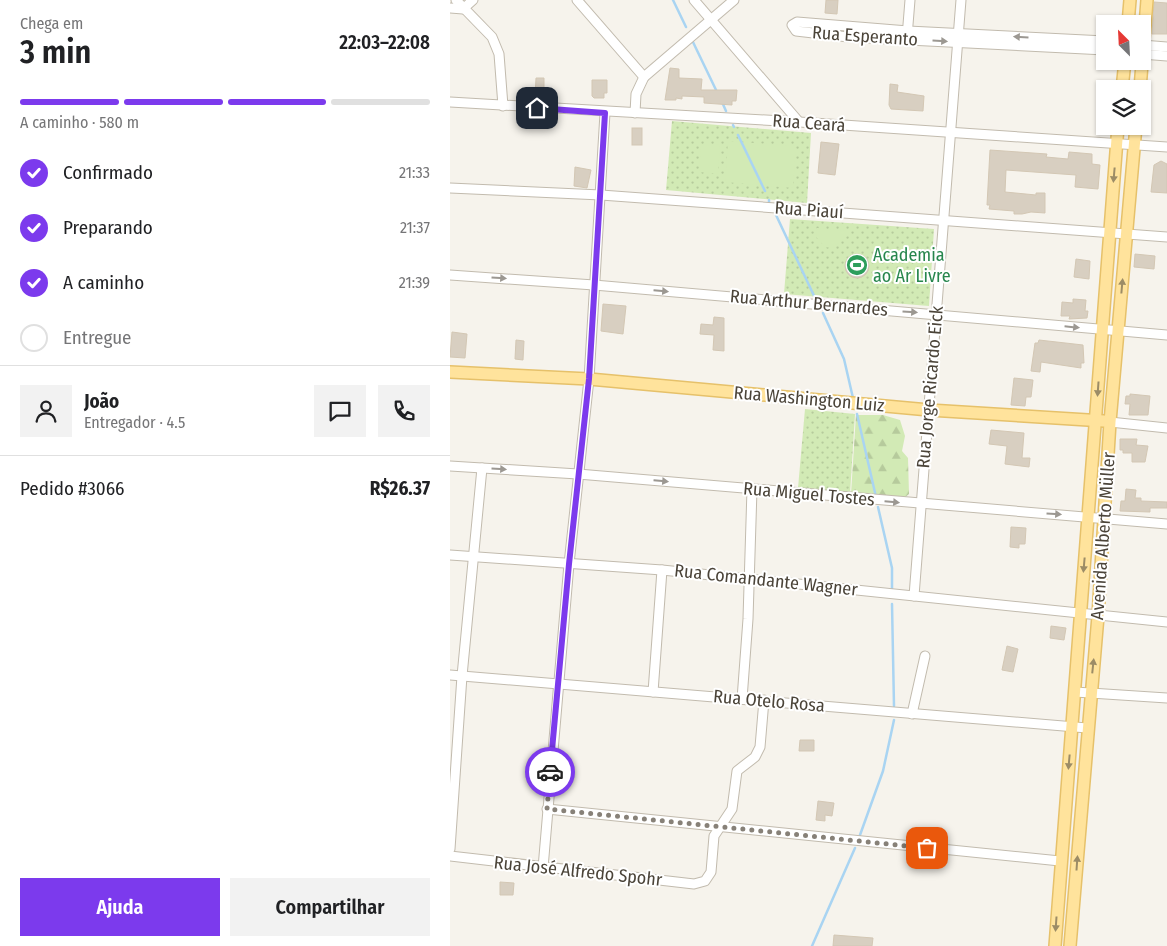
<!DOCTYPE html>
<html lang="pt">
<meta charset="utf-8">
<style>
:root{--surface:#fff;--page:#f2f2f2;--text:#202124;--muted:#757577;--line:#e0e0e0;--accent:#7c3aed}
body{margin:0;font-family:"Fira Sans Condensed",sans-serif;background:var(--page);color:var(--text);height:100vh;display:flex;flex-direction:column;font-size:19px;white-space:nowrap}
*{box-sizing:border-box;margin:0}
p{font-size:16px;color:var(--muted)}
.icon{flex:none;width:28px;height:28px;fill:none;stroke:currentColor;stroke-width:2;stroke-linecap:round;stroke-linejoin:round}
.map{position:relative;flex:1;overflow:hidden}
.drawer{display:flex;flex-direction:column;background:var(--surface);width:450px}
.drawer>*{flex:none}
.needle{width:32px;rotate:336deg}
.tools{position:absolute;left:646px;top:15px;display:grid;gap:10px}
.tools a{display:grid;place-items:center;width:55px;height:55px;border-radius:0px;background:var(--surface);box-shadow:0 1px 4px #0004;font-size:25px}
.pin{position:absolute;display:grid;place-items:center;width:42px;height:42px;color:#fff;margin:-21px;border-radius:10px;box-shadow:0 2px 8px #0006}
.courier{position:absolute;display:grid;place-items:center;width:50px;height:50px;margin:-25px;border:4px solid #7c3aed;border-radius:50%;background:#fff;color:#222;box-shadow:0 1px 6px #0007}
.overview em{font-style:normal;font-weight:600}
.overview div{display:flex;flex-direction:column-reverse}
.overview{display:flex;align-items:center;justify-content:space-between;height:85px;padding:0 20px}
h1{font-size:32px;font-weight:600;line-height:38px}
.bar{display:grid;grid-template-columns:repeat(4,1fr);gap:8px 5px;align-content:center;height:60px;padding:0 20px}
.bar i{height:6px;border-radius:4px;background:var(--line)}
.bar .on{background:var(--accent)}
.bar p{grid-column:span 4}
.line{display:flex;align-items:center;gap:12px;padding:0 20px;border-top:1px solid var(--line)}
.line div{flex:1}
.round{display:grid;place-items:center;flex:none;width:52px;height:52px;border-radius:0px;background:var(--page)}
ol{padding:0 20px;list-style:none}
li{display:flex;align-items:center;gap:15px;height:55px}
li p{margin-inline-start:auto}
li .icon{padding:5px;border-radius:50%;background:var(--accent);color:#fff;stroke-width:4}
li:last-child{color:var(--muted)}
li i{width:28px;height:28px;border:2px solid var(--line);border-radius:50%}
.button{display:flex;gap:10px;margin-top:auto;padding:10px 20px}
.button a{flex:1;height:58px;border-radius:0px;background:var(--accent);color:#fff;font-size:20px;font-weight:600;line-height:58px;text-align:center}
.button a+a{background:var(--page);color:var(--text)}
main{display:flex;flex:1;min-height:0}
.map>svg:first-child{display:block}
.forest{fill:url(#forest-firs)}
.park{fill:url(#park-dots)}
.garden{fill:#d2eab5}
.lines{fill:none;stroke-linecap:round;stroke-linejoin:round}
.stream{stroke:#a9d4f2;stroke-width:2.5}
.building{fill:#d8cfc1;stroke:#d3c7b4}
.minor-casing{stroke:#c2bbae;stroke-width:11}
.major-casing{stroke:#e6c16a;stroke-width:14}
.minor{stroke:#fff;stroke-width:9}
.major{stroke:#ffe39c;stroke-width:11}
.oneway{fill:#9c9892}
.oneway2{fill:#9c8c66}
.done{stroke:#878178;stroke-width:5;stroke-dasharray:0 9}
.route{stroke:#7c3aed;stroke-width:6}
.labels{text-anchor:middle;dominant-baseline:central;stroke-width:4;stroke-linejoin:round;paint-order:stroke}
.street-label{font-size:18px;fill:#4b4439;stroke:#fff}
.leisure-label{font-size:18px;fill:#27864d;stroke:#fff;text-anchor:start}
</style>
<main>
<section class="drawer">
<div class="overview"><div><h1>3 min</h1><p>Chega em</p></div><em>22:03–22:08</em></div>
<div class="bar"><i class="on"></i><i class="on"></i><i class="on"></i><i></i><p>A caminho · 580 m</p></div>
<ol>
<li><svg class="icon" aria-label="check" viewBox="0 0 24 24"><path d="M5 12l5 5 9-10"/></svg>Confirmado<p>21:33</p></li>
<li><svg class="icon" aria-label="check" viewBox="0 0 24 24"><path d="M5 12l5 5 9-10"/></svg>Preparando<p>21:37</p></li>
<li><svg class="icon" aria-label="check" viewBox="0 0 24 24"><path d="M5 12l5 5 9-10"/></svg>A caminho<p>21:39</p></li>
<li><i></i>Entregue</li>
</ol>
<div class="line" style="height:90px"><a class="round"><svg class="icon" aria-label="person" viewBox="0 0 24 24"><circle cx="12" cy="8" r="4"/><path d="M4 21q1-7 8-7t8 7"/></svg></a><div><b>João</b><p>Entregador · 4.5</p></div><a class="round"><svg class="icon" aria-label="chat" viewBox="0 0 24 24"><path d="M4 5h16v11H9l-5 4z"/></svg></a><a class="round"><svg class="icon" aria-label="phone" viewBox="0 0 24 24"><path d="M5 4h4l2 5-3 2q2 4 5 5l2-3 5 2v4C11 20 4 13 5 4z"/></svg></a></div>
<div class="line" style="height:65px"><div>Pedido #3066</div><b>R$26.37</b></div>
<div class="button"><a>Ajuda</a><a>Compartilhar</a></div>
</section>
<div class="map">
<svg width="717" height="946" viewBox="0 0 717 946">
<defs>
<pattern id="forest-firs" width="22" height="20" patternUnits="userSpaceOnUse" patternTransform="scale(1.25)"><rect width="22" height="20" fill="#d2eab5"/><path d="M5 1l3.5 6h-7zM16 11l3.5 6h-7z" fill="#b6ca9c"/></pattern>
<pattern id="park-dots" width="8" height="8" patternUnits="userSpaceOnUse" patternTransform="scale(1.25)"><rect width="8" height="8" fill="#d2eab5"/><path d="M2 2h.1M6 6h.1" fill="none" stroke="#b6ca9c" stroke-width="1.8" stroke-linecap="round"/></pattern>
</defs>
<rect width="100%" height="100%" fill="#f6f3ec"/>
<!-- forest -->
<polygon class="forest" points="406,415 433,415 450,420 455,436 452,451 458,458 459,494 453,499 401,494"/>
<!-- park -->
<g class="park">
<polygon points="222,121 361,133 357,203 216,190"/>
<polygon points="340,219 484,229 479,306 334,294"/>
<polygon points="355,409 405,414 400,494 348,488"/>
</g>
<!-- garden -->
<g class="garden">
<polygon points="278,141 346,146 343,188 275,182"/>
<polygon points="251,144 270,145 268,174 249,172"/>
<polygon points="367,228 397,231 397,236 382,248 375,247 366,237"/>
</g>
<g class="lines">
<!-- stream -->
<g class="stream">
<polyline points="223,0 236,27"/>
<polyline points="242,40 267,92"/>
<polyline points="272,102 276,111"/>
<polyline points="283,125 284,127"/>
<polyline points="288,135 315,191"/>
<polyline points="319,200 319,202"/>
<polyline points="326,215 366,300"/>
<polyline points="373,313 394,359 403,398"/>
<polyline points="407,414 426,497"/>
<polyline points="428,507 442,568 442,590"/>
<polyline points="442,604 444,706"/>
<polyline points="410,835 433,771 444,720"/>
<polyline points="362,946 405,848"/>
</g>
</g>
<!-- building -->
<g class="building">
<polygon points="376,0 388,0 387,14 375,13"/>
<polygon points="704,2 717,3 717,34 702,34"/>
<polygon points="220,68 229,69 229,78 252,79 251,90 287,90 286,101 282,101 282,105 254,103 254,97 232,96 232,99 226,98 226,100 215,100"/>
<polygon points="86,78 94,78 94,98 85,98"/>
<polygon points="142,80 157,80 157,93 154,93 154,98 144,98 142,96"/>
<polygon points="440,84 448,85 447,92 474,96 473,111 441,109 439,105"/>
<rect x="182" y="128" width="10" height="17"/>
<polygon points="371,142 389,144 385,175 368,173"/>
<polygon points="540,150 597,154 596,157 618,159 619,152 642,154 642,164 650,165 648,189 625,187 626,175 556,170 555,192 586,195 586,193 595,193 595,213 581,212 572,214 564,214 564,211 539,209 540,205 537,205"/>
<polygon points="711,161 717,164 717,193 701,192 704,165"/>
<polygon points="125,167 141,170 137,188 124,186"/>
<polygon points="685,254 705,256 704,269 684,267"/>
<circle cx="407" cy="266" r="12"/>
<polygon points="626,259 640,261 639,279 624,277"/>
<polygon points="623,299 636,300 635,311 638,311 637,318 619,319 620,316 611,316 612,302 623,303"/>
<polygon points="153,304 176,306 173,334 151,331"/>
<polygon points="264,317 274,318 274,351 263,350 264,335 250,334 251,324 263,325"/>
<polygon points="2,332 17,334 15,358 0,357"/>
<polygon points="66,340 74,341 73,360 65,359"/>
<polygon points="589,340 633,345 634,363 631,363 631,368 591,362 590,372 581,371 585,343 588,343"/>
<polygon points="564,378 583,380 581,397 576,397 575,406 561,405"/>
<polygon points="680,394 700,396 698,415 679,415 680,404 675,404 676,396 680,396"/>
<polygon points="541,430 574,433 572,458 580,458 579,467 555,464 557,446 539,444"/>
<polygon points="670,439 687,439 686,445 698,446 695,462 682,462 682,453 673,453 673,450 670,450"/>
<polygon points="676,489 686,490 685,498 691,498 691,501 717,502 717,508 700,508 700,512 670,511 671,501 675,501"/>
<polygon points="561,527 576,528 575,544 569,544 569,548 560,547"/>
<polygon points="601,626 616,628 614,640 600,638"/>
<polygon points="557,646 568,649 563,672 552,670"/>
<polygon points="350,740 364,740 364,751 349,751"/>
<polygon points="368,801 384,803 382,816 375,815 375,821 366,820"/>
<polygon points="50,882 64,883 63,895 50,895"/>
<polygon points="384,935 423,938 422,946 383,946"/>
</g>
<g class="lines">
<!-- minor casing -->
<g class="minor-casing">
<g id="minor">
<polyline points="6,0 42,37 49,54 53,106"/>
<polyline points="127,0 194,77"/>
<polyline points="244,0 349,122"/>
<polyline points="0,8 13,9 23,0"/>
<polyline points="457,37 460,0"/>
<polyline points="655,41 458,31 347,22 342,25 346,31 398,37 655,50"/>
<polyline points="692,45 717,47"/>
<polyline points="692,54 717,56"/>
<polyline points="0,102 349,122 717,147"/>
<polyline points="185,113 186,94 194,77 284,0"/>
<polyline points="0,188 151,195 717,237"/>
<polyline points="0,275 144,285 717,335"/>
<polyline points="660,422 717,428"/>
<polyline points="0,466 128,474 717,524"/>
<polyline points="0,555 212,570 717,622"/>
<polyline points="464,596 511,0"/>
<polyline points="0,675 637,728"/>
<polyline points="203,692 212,570"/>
<polyline points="625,692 717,698"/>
<polyline points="292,699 298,619 302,489"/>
<polyline points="462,714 475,656"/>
<polyline points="97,809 610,861"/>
<polyline points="0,849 12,676 32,468"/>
<polyline points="0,856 244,884 255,881 261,872 264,836 282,809 287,771 305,757 310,747 314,700"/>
<polyline points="93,868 119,564 139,379 155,113"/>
</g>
</g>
<!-- major casing -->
<g class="major-casing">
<g id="major">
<polyline points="678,24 680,0"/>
<polyline points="672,89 675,61"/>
<polyline points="690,89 697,0"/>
<polyline points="0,372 139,379 479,410 654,421"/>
<polyline points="605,946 668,126"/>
<polyline points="620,946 648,616 660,422 686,126"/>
</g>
</g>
<!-- minor -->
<use href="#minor" class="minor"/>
<!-- major -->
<use href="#major" class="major"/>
</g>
<!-- one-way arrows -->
<defs><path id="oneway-solid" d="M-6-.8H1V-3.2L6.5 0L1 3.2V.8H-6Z" transform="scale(1.25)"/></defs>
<g class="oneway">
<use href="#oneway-solid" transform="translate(571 37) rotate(-177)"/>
<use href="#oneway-solid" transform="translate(490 41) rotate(3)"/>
<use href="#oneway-solid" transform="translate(49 278) rotate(4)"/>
<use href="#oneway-solid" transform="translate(211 291) rotate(5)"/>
<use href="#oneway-solid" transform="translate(460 312) rotate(4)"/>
<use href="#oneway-solid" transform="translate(622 327) rotate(6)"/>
<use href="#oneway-solid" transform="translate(49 469) rotate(3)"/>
<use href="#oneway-solid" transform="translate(211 481) rotate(5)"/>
<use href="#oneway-solid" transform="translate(442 502) rotate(5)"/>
<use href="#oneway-solid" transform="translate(604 514) rotate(4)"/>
</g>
<g class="oneway2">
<use href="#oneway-solid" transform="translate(664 175) rotate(95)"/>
<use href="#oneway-solid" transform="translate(672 286) rotate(-85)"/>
<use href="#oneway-solid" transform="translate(648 389) rotate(94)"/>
<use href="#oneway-solid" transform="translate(634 565) rotate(95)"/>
<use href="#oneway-solid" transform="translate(643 666) rotate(-84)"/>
<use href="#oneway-solid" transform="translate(619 762) rotate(95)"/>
<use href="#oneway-solid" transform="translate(627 863) rotate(-86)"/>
<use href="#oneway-solid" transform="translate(606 924) rotate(94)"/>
</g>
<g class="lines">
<!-- done -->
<polyline class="done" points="100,772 97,809 477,848"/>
<!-- route -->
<polyline class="route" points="87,108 155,113 139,379 119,564 100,772"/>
</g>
<!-- icons -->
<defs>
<g id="stadium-disc" transform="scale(1.125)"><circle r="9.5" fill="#2e9e5b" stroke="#fff"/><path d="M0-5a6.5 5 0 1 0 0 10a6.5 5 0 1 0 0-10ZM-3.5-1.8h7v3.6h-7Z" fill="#fff"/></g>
</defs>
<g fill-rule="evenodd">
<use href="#stadium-disc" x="407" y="265"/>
</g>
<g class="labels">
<!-- street labels -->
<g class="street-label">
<text transform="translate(415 36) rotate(4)">Rua Esperanto</text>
<text transform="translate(359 123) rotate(4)">Rua Ceará</text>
<text transform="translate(359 210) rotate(4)">Rua Piauí</text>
<text transform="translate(359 303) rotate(5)">Rua Arthur Bernardes</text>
<text transform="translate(480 387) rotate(-85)">Rua Jorge Ricardo Eick</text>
<text transform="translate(359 399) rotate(5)">Rua Washington Luiz</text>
<text transform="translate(359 494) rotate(5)">Rua Miguel Tostes</text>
<text transform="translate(653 536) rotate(-86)">Avenida Alberto Müller</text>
<text transform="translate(316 580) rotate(6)">Rua Comandante Wagner</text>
<text transform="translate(319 701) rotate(5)">Rua Otelo Rosa</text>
<text transform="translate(128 871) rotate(6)">Rua José Alfredo Spohr</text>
</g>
<!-- leisure labels -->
<g class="leisure-label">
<text x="423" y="255">Academia<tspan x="423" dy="21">ao Ar Livre</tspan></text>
</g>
</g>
</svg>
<div class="tools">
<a><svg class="needle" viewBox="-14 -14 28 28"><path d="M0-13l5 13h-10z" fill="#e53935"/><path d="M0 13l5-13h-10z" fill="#757577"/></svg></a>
<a><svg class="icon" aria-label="layers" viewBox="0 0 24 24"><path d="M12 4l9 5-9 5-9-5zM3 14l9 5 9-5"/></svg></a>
</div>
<div class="pin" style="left:477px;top:848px;background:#ea580c"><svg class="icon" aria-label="bag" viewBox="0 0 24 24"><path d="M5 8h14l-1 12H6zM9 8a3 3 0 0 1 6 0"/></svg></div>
<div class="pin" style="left:87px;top:108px;background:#1f2937"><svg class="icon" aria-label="home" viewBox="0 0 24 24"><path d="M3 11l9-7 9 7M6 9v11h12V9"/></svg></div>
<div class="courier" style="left:100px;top:772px"><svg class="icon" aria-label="car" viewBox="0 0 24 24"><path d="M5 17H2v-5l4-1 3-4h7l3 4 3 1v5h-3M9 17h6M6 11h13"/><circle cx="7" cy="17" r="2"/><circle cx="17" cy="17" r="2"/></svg></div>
</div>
</main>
